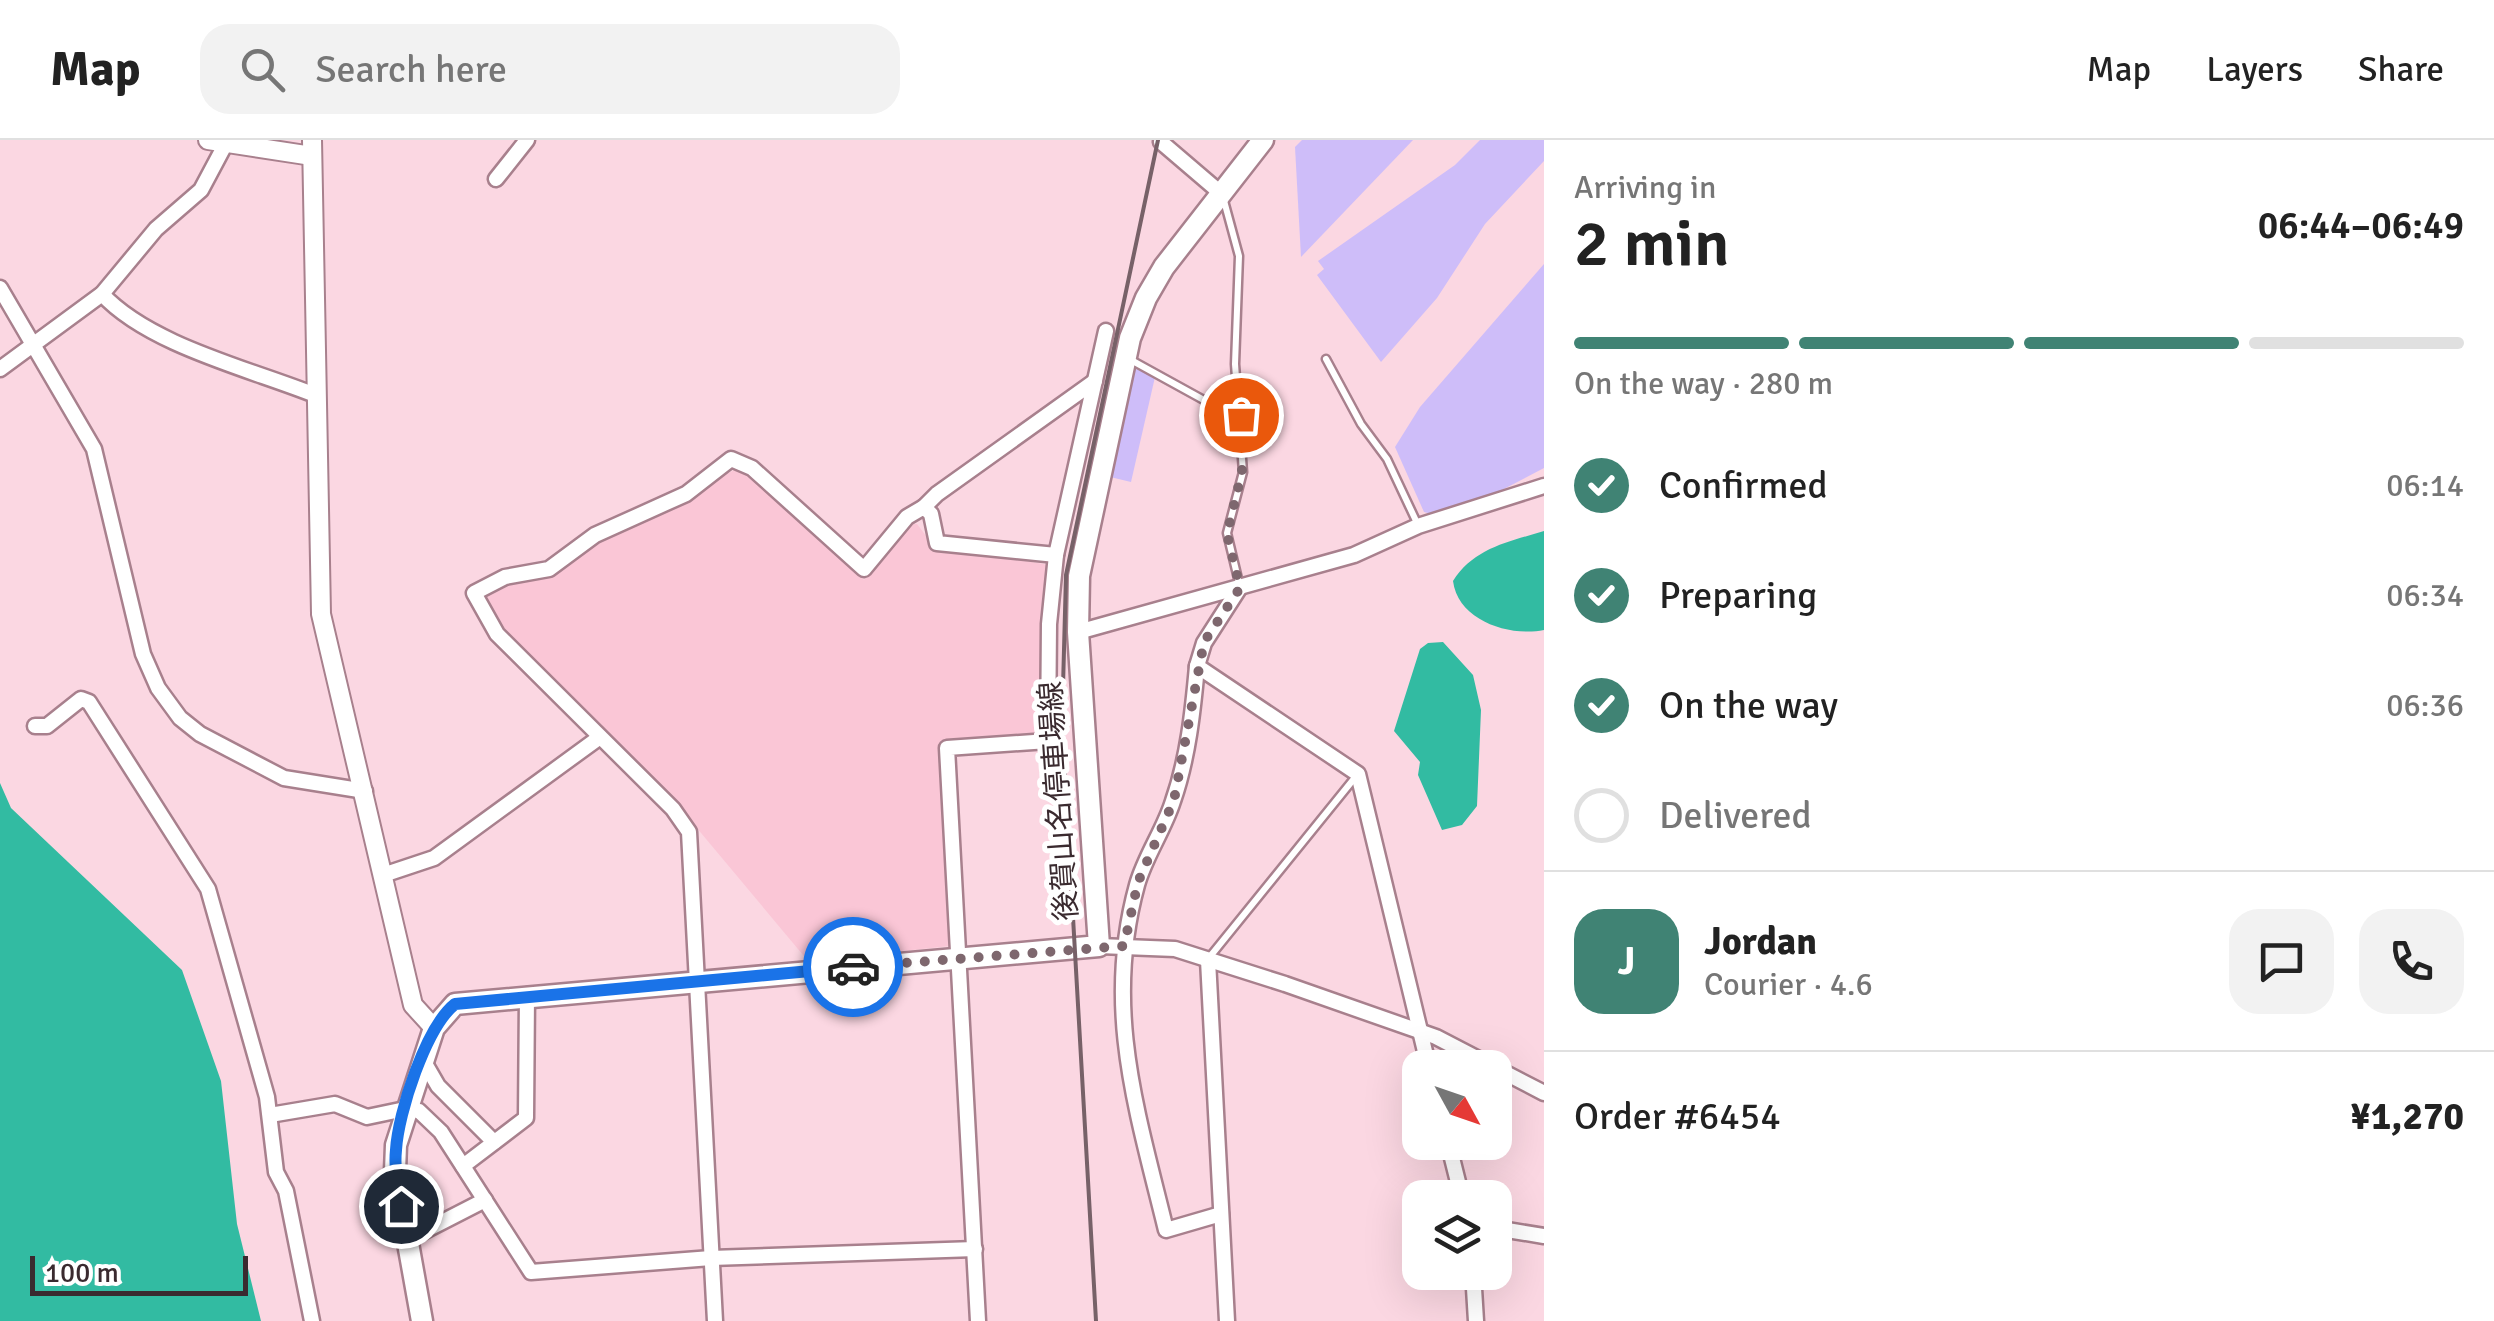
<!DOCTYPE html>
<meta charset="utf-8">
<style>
:root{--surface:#fff;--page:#f2f2f2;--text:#222;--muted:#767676;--line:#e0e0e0;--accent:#408374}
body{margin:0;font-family:Signika,"Noto Sans JP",sans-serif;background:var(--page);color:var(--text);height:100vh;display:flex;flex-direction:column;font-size:38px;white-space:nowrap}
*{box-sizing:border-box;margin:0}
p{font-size:32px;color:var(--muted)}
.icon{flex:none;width:55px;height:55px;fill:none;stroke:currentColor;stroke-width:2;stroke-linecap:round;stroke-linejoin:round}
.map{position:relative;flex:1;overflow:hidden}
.panel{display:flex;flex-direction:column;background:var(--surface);width:950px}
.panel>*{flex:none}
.needle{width:65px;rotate:130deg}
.buttons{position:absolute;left:1402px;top:910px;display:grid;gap:20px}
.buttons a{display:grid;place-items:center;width:110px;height:110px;border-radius:20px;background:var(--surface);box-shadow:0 10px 40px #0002;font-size:50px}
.scale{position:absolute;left:30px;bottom:25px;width:218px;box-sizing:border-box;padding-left:10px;border:5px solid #3a2a2f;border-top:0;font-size:28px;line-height:35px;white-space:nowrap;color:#3a2a2f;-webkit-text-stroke:8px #fff;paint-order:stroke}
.pin{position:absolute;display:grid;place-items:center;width:85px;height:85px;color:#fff;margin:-42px;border:5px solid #fff;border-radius:50%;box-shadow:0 2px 10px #0007}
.courier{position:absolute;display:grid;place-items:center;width:100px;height:100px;margin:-50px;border:8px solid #1a73e8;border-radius:50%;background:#fff;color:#222;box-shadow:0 2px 12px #0007}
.head em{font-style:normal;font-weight:600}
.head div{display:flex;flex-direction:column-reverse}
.head{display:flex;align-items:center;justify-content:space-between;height:170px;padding:0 30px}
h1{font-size:65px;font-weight:600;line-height:75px}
.bar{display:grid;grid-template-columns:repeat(4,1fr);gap:15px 10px;align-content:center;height:120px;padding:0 30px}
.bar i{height:12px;border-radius:8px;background:var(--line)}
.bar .active{background:var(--accent)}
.bar p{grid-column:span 4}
.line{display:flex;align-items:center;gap:25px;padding:0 30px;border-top:2px solid var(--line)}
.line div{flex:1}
.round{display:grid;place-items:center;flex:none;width:105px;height:105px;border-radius:30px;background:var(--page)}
ol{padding:0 30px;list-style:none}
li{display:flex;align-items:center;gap:30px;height:110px}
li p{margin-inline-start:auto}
li .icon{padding:10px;border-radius:50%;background:var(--accent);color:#fff;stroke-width:4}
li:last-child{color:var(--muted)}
li i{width:55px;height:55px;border:5px solid var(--line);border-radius:50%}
header{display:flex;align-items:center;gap:60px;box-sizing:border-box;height:140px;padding:0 50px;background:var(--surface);border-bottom:2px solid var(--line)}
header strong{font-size:48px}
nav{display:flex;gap:55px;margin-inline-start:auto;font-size:35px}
.search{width:700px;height:90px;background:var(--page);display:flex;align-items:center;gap:25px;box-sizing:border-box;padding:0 35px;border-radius:30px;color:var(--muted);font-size:38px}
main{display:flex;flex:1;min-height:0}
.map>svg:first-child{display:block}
.built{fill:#fac6d6}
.green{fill:#cebdf9}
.water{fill:#32bba2}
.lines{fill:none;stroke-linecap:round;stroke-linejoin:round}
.service-casing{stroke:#a8808d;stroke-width:11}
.minor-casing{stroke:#a8808d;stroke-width:19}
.tertiary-casing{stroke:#a8808d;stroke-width:22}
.secondary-casing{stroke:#a8808d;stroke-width:25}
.service{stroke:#fff;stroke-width:6}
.minor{stroke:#fff;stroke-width:14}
.tertiary{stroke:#fff;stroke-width:18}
.secondary{stroke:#fff;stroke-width:20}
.rail{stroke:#776168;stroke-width:4}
.done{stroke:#7e676e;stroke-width:10;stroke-dasharray:0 18}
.route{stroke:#1a73e8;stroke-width:12}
.labels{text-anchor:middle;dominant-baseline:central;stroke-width:10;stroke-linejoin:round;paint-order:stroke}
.street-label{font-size:30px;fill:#3a2a2f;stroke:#fff}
</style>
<header>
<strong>Map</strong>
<div class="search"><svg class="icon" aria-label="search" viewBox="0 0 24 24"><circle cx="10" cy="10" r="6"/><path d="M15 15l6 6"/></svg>Search here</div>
<nav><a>Map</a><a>Layers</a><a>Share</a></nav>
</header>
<main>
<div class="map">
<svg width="1544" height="1181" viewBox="0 0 1544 1181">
<rect width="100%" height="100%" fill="#fbd7e2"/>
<!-- built -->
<polygon class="built" points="738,328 816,390 864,440 911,384 917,384 933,405 1049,425 1041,501 1043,594 1040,598 942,604 950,806 808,821 691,681 503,493 486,459 488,452 582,411"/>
<!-- green -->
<g class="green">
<polygon points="1302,0 1413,0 1301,117 1295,7"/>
<polygon points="1480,0 1544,0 1544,21 1485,84 1437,158 1381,222 1317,135 1324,129 1318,121 1455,25"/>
<polygon points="1544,124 1544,328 1448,378 1424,372 1395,307 1420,267"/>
<polygon points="1129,226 1155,237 1131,342 1106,336"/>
</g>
<!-- water -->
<g class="water">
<path d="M1544 391V490C1510 497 1458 481 1453 441 1474 408 1508 402 1544 391Z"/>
<polygon points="1443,502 1473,535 1481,570 1477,666 1462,685 1442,690 1418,635 1420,622 1394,591 1420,509 1428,503"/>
<polygon points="0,643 11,668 182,830 221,941 237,1084 261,1181 0,1181"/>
</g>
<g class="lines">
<!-- service casing -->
<g class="service-casing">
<g id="service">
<polyline points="1223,57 1239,116 1235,224 1243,332 1227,393 1240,447"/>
<polyline points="1326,219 1361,284 1387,319 1418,385"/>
<polyline points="1131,220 1231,275 1241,275"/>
<polyline points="1208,819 1357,635"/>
</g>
</g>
<!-- minor casing -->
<g class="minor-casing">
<g id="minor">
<polyline points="1161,2 1223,55"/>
<polyline points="496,39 527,0"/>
<polyline points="0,148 94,309 143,514 158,548 180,578 200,594 284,638 365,651"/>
<path d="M102 154C149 205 250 229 315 255"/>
<polyline points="0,229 102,154 156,89 201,50 226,3"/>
<polyline points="924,367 937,354 1095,241"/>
<polyline points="1240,447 1204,503 1197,526 1358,634 1429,928"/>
<polyline points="1078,492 1354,415 1418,386 1544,346"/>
<path d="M1197 526C1193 571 1188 618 1173 661 1164 690 1145 716 1137 745 1103 868 1137 971 1166 1090L1221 1074"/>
<polyline points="35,586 47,586 81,559 89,562 208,749 267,957 276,1032 286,1051 312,1181"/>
<polyline points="383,735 434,718 600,597"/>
<polyline points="1099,806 1175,809 1285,844 1436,897 1544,953"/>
<polyline points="1208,820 1227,1181"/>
<polyline points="423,920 438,946 494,1002"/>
<polyline points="270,975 335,964 367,977 405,969 419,971 441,992 531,1132 711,1118 975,1109"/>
<polyline points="1448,1002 1462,1058"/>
<polyline points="463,1026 526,978 527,855"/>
<polyline points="1495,1088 1544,1096"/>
<polyline points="407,1100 485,1060"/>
<polyline points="1473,1132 1476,1181"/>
<polyline points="715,1181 689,692 673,669 497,494 474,453 505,437 549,429 595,395 686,354 731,319 752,328 864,429 907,377 924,367 931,374 937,403 1056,415"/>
<polyline points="978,1181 947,608 1048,601 1049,484 1056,415 1106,191"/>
</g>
</g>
<!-- tertiary casing -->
<g class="tertiary-casing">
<g id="tertiary">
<polyline points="208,0 312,16"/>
<polyline points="312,0 321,474 413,865 434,888"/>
</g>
</g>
<!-- secondary casing -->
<g class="secondary-casing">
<polyline id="secondary" points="422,1181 395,1031 396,1005 434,888 455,864 1099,806 1078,492 1079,436 1130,198 1146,158 1164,127 1263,0"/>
</g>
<!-- service -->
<use href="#service" class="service"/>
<!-- minor -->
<use href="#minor" class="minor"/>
<!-- tertiary -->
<use href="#tertiary" class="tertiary"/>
<!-- secondary -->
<use href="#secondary" class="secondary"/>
<!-- rail -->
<polyline class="rail" points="1096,1181 1062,584 1066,435 1158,0"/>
</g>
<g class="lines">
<!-- done -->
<polyline class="done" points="853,827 1124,806 1138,742 1174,660 1204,502 1240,448 1227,394 1242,332 1241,275"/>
<!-- route -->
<path class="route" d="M401 1066C398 1047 394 1029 396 1010 398 973 426 887 455 864L853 827"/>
</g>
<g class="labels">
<!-- street labels -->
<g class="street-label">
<text transform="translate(1059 661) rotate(-94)">後賀山名停車場線</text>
</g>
</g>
</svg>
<div class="buttons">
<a><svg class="needle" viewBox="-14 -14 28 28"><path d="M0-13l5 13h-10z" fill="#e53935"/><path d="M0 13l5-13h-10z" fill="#767676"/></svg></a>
<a><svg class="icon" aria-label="layers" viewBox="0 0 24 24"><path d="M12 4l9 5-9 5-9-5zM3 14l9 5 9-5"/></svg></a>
</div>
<div class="scale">100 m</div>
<div class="pin" style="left:1241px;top:275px;background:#ea580c"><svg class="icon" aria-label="bag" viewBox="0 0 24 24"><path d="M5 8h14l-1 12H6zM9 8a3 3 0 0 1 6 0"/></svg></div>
<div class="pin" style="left:401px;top:1066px;background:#1f2937"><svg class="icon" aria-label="home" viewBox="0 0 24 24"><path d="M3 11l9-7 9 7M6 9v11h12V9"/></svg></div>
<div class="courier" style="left:853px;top:827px"><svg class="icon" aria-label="car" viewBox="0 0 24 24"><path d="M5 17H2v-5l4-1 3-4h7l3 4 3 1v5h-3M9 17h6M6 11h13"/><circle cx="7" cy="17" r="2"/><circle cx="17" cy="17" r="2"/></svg></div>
</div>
<section class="panel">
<div class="head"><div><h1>2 min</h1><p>Arriving in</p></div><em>06:44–06:49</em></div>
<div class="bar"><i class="active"></i><i class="active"></i><i class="active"></i><i></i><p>On the way · 280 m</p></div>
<ol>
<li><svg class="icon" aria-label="check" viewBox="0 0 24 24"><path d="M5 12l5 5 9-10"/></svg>Confirmed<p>06:14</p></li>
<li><svg class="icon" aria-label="check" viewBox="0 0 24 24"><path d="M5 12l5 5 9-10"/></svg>Preparing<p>06:34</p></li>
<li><svg class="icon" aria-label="check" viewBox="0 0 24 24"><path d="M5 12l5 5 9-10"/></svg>On the way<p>06:36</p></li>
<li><i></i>Delivered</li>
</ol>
<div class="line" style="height:180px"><b class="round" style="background:var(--accent);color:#fff">J</b><div><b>Jordan</b><p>Courier · 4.6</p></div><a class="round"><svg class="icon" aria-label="chat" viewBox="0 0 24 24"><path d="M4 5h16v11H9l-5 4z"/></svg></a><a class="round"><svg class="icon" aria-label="phone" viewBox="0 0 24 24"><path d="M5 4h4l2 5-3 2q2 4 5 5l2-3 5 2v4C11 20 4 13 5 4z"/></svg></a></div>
<div class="line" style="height:130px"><div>Order #6454</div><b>¥1,270</b></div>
</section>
</main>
